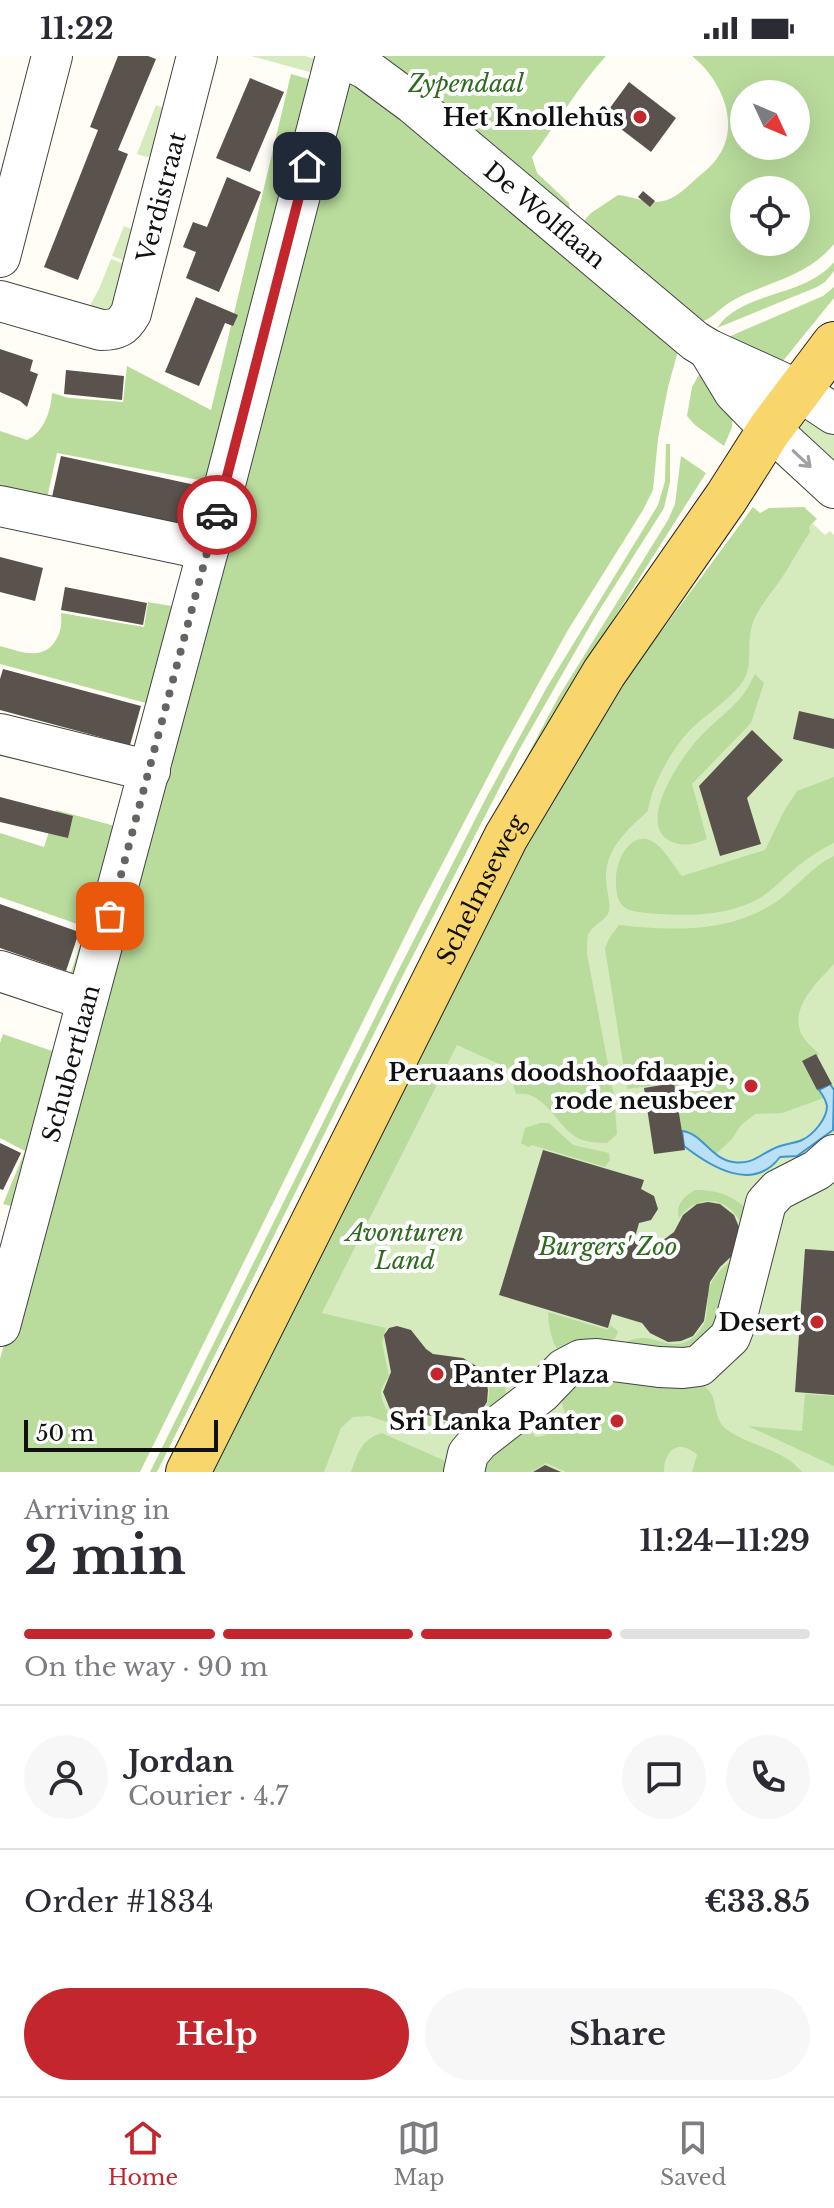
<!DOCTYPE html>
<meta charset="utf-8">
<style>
:root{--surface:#fff;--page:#f7f7f7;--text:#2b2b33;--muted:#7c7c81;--line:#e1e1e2;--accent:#c4262e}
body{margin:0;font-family:"Libre Baskerville",serif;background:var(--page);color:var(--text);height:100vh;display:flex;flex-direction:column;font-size:30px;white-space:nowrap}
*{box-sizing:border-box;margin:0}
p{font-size:26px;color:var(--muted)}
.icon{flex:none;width:44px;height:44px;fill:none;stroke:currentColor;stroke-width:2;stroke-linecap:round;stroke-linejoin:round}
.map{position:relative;height:1416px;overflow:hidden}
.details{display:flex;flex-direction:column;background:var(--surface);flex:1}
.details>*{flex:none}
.needle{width:52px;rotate:134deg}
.controls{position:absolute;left:730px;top:24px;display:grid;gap:16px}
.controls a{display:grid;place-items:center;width:80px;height:80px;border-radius:50%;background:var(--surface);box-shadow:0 8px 32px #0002;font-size:40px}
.scale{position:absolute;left:24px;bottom:20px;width:194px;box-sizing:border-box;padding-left:8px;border:4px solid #111;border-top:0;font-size:22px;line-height:28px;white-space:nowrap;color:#111;-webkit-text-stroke:6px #fff;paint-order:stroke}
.pin{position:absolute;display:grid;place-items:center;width:68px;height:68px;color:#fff;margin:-34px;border-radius:16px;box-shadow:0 4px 12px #0006}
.courier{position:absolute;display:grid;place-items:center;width:80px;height:80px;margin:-40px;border:6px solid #c4262e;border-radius:50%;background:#fff;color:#222;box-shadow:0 2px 10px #0007}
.overview em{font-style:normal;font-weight:700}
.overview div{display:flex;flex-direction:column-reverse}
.overview{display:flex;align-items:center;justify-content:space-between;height:136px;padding:0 24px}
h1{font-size:52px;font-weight:700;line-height:60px}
.bar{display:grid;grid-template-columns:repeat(4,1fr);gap:12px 8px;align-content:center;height:96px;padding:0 24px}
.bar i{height:10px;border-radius:6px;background:var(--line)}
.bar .active{background:var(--accent)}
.bar p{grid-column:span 4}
.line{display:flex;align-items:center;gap:20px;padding:0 24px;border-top:2px solid var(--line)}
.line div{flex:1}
.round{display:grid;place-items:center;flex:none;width:84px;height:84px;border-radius:42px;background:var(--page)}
.primary-button{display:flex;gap:16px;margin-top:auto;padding:16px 24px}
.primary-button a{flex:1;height:92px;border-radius:48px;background:var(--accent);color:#fff;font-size:32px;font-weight:700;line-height:92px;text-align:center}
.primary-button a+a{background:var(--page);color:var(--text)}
.status{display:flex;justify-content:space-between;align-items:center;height:56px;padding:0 40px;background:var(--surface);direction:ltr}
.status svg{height:22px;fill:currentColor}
.menu{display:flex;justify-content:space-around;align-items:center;height:112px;border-top:2px solid var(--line);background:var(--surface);font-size:22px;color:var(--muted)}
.menu a{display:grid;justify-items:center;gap:4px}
.menu .active{color:var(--accent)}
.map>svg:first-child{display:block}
.green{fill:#d5ebbd}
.forest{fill:#b9dc9c;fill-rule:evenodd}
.water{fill:#b9e0f7;stroke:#3f96cf;stroke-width:2}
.building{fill:#5a524d}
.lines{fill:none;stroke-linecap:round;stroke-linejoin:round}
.minor-casing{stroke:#444;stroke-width:42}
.major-casing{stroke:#222;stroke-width:46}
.minor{stroke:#fff;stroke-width:40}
.major{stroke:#f9d66b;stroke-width:44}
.oneway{stroke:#a0a0a0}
.done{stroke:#646461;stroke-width:8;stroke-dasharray:0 14.4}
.route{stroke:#c4262e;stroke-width:10}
.poi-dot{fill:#c4262e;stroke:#fff;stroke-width:3}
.labels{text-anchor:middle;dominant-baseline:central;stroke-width:8;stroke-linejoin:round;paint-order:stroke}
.park-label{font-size:24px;font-style:italic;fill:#2f6b1f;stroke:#fff}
.poi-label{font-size:24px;font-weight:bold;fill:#111;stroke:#fff;text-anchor:end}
.street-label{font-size:24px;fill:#111;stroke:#fff}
</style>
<div class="status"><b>11:22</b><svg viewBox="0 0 49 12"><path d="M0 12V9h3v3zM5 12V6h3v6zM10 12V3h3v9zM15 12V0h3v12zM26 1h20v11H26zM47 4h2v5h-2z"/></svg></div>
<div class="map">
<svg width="834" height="1416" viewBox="0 0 834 1416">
<rect width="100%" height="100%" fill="#fffdf5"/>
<!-- green -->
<g class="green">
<polygon points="251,0 305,0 325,6 324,20"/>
<polygon points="156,49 172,56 162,96 147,101 137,98"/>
<polygon points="124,170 141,177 133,208 112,200"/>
<polygon points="111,203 132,211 120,253 86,257 99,233"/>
<polygon points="809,361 834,374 834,414 798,374"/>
<polygon points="810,465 825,479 830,475 834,479 834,1416 243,1416 517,864"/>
</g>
<!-- forest -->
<g class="forest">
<path d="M366 0H606C578 31 557 67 532 101L537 117 569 147 570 153 566 161Z"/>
<path d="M692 0H834V188C806 222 768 225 732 245 721 251 713 262 701 266L580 169 591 157 618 139C634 140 649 150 667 144 678 140 688 130 697 122 703 117 710 111 715 105 743 71 722 24 692 0ZM744 38H796V90H744ZM744 134H796V186H744Z"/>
<polygon points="339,12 364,26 678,295 668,331 658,383 653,434 643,454 568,574 505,688 416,858 140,1416 0,1416 0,1303"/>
<path d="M291 18 322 27 193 483 204 425 57 397 45 451 0 440V375L27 384C44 376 51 355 52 337L69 342 123 346 127 310 211 354Z"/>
<path d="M834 206V215L825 226 817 231 717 272C741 235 804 242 834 206Z"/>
<polygon points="834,231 834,242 783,305 776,309 726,282 823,240"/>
<polygon points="700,317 733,355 732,371 724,390 695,369 687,360 692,331"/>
<polygon points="666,388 670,388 670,426 664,452 595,561 519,694 402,921 157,1416 150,1416 397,917 485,744 547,631 658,449 665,425"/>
<polygon points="681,400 706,417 609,570 499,753 559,640 668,464 675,448"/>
<path d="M753 451 760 457 769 452 804 451 817 463 809 470 810 476C800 491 791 508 781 523 772 536 760 550 754 564 744 588 756 608 741 628 727 646 706 658 690 674 672 693 651 730 648 755 627 774 605 793 606 823 606 833 611 846 609 855 607 864 592 869 588 879 587 884 587 892 587 898L614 1040 617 1078 607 1087C598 1087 583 1086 576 1081 555 1068 545 1034 516 1038L508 1012 457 989 322 1257 386 1272 382 1287 389 1320C386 1325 381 1331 381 1337 382 1349 391 1364 403 1365 412 1365 418 1359 428 1361 438 1363 448 1368 459 1368 484 1367 494 1344 487 1322L500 1313 504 1316 506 1340 465 1374 429 1377 410 1374 369 1360 353 1361 341 1372 324 1416H202L517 789 629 619Z"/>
<path d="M148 546 171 550 178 559 147 698 131 700 146 647 0 608V590C19 595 40 605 54 587 61 577 62 568 61 557L144 571Z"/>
<path d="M755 618 764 627 751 667 692 728 707 783C694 788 686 791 672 786 634 770 681 702 697 684 711 668 729 656 742 640 748 633 751 625 755 618Z"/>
<path d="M834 721V787C821 793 809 801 798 810 782 823 769 839 750 847 718 861 681 860 647 857 640 856 630 856 624 851 616 845 616 832 616 823 616 810 622 793 633 786 655 772 670 806 682 820L765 794 784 755 797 735Z"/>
<polygon points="56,754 126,773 82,932 67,928 86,871 0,841 0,777 44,791"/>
<path d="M834 800V908C818 925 788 953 802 979 806 987 814 992 819 998L817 1001 816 998 802 1006 817 1034H819L824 1042 782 1057 755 1058 741 1069 732 1083 715 1099 690 1076 682 1075 674 1027 627 1033 605 892 610 881 619 869C671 875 730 877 776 846 796 832 811 811 834 800Z"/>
<polygon points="3,978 55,996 18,1152 3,1148 25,1095 0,1082 0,987"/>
<polygon points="540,1067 549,1067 573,1089 609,1097 610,1104 605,1111 532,1089 528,1091 521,1087 525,1072"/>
<path d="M695 1134C718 1134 732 1139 749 1155L725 1263 694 1298 620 1290C652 1267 668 1303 695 1280 714 1263 703 1247 711 1228 715 1217 723 1213 730 1205 735 1198 742 1178 741 1170 740 1163 736 1159 731 1154 715 1138 691 1145 679 1162 675 1149 684 1140 695 1134Z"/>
<path d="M548 1256 608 1274 610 1269 618 1275 616 1281 607 1288 560 1298C551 1284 549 1273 548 1256Z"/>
<path d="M572 1319 699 1326C704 1329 709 1334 712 1339 717 1351 715 1364 726 1373 750 1391 783 1392 802 1416H692L697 1399C679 1382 664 1394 664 1416H566L546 1407 531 1416H472L529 1368 530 1375 536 1381C551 1380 558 1371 565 1358L560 1339Z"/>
<polygon points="805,1338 834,1340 834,1410 748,1370 802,1375"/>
<path d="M382 1377 443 1404 452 1409 453 1416H351C358 1397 361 1383 382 1377Z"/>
</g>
<!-- water -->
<path class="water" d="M830 1028 834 1034 833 1074 797 1100 780 1101C753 1137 711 1111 684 1090L682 1075C702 1077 711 1103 733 1106 751 1109 758 1100 773 1093 782 1088 793 1088 802 1084 813 1079 827 1063 827 1050 826 1045 822 1038 819 1034Z"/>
<!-- building -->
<g class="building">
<polygon points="118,0 148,0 156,3 118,94 128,98 78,224 44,211 98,74 90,71"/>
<polygon points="250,22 284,36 250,116 216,102"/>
<polygon points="629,26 676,62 651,96 604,60"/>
<polygon points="227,121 261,136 219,236 186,222 196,196 183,191 193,166 207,171"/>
<polygon points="643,135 655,145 650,151 638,141"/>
<polygon points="196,241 238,259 233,270 225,267 199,330 165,316"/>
<polygon points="0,293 33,304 30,315 38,318 27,351 20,345 0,336"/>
<polygon points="66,314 124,320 122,344 64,338"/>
<polygon points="61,400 200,430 192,470 52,441"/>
<polygon points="0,501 43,512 35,545 0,536"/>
<polygon points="65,531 147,547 143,569 61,554"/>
<polygon points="3,613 141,650 130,689 0,654 0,623"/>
<polygon points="799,655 834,663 834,693 793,683"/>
<polygon points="752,674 783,704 747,742 761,788 720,800 699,730"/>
<polygon points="0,741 73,760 68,782 0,766"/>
<polygon points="0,848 79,876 66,915 0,892"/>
<polygon points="816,998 832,1028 817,1034 802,1005"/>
<polygon points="674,1027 685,1094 654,1098 644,1032"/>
<polygon points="0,1087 21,1097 3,1134 0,1133"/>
<polygon points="543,1094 644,1124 641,1133 654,1140 658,1153 651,1164 639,1167 634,1185 654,1191 674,1176 683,1159 697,1148 708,1146 720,1148 734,1159 741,1176 735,1197 720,1211 710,1226 704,1265 693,1280 681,1285 668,1286 650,1277 642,1267 612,1258 608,1272 499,1239"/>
<polygon points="805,1193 834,1195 834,1339 795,1336"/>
<polygon points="397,1270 411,1274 426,1293 433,1298 463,1302 478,1311 486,1325 488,1334 487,1346 480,1357 474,1362 461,1367 448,1365 424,1358 401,1363 392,1358 383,1336 391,1316 384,1279 389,1272"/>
<polygon points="545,1409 561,1416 533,1416"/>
</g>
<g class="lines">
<!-- minor casing -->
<g class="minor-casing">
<g id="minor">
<path id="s1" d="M340 0 366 13 412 47 695 285 708 293 798 334 834 358"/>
<polyline points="0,201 52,0"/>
<path id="s2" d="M0 245 101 274C117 274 123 271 131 257L197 0"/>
<polyline points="708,293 734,336 770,373 834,432"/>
<polyline points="0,450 208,494"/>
<polyline points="0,678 150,715"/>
<polyline points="0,915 87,944"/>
<path id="s3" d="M0 1270 208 494 336 0"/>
<polyline points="464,1416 468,1398 479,1385 541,1337 564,1313 581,1304 597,1303 659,1311 683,1312 699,1310 730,1281 735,1268 766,1147 778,1134 817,1114 834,1099"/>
</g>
</g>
<!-- major casing -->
<g class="major-casing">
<g id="major">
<path id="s4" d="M188 1416 506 781 604 617 726 442 770 373 834 288"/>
</g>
</g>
<!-- minor -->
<use href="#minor" class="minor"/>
<!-- major -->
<use href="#major" class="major"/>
</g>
<!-- one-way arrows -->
<defs><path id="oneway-shaft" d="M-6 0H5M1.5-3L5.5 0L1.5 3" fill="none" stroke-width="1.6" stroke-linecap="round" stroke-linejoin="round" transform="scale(2)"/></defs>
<use class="oneway" href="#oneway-shaft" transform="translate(802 403) rotate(43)"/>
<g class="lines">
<!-- done -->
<polyline class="done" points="110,860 217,459"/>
<!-- route -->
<polyline class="route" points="217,459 307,110"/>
</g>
<!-- markers -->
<g class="poi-dot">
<circle cx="640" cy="61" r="8"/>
<circle cx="751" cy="1030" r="8"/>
<circle cx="817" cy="1266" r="8"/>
<circle cx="437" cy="1318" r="8"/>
<circle cx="617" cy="1365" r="8"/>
</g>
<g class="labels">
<!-- park labels -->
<g class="park-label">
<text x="466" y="27">Zypendaal</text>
<text x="405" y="1176">Avonturen<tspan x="405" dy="28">Land</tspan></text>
<text x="608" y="1190">Burgers' Zoo</text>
</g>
<!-- poi labels -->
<g class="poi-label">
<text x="624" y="61">Het Knollehûs</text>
<text x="735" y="1016">Peruaans doodshoofdaapje,<tspan x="735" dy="28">rode neusbeer</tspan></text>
<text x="801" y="1266">Desert</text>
<text x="453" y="1318" text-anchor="start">Panter Plaza</text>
<text x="601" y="1365">Sri Lanka Panter</text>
</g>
<!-- street labels -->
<g class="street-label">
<text stroke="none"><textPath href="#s2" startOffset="262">Verdistraat</textPath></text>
<text stroke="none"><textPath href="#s1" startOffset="260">De Wolflaan</textPath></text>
<text stroke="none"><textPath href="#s4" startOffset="652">Schelmseweg</textPath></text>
<text stroke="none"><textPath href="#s3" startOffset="272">Schubertlaan</textPath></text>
</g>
</g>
</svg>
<div class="controls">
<a><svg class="needle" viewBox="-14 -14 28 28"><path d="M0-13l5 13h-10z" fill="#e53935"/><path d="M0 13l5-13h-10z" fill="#7c7c81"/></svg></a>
<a><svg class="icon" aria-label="locate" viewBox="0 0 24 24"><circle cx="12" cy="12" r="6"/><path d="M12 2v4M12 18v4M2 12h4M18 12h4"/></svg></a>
</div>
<div class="scale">50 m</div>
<div class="pin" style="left:110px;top:860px;background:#ea580c"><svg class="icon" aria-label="bag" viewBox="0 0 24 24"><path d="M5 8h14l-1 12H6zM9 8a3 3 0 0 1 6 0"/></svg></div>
<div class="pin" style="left:307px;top:110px;background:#1f2937"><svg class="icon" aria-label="home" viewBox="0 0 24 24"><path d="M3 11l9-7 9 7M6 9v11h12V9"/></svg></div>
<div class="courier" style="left:217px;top:459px"><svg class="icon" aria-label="car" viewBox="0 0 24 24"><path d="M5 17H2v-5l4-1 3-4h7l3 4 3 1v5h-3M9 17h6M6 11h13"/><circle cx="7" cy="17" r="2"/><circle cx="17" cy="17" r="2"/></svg></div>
</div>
<section class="details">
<div class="overview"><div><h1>2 min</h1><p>Arriving in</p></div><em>11:24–11:29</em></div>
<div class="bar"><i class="active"></i><i class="active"></i><i class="active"></i><i></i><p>On the way · 90 m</p></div>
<div class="line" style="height:144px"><a class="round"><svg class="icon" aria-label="person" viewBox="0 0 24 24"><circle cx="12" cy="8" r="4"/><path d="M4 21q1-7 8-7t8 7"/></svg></a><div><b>Jordan</b><p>Courier · 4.7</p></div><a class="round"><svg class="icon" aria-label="chat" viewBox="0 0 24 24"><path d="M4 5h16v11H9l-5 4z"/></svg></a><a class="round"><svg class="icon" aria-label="phone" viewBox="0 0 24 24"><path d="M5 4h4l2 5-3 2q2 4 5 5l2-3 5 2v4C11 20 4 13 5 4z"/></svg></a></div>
<div class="line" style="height:104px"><div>Order #1834</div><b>€33.85</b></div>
<div class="primary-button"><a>Help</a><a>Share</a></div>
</section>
<nav class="menu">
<a class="active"><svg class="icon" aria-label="home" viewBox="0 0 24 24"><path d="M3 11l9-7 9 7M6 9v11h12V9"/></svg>Home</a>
<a><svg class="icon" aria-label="map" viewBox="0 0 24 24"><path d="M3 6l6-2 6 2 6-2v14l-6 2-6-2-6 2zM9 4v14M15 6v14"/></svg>Map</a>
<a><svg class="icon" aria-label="saved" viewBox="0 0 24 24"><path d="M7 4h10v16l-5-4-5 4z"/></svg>Saved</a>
</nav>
